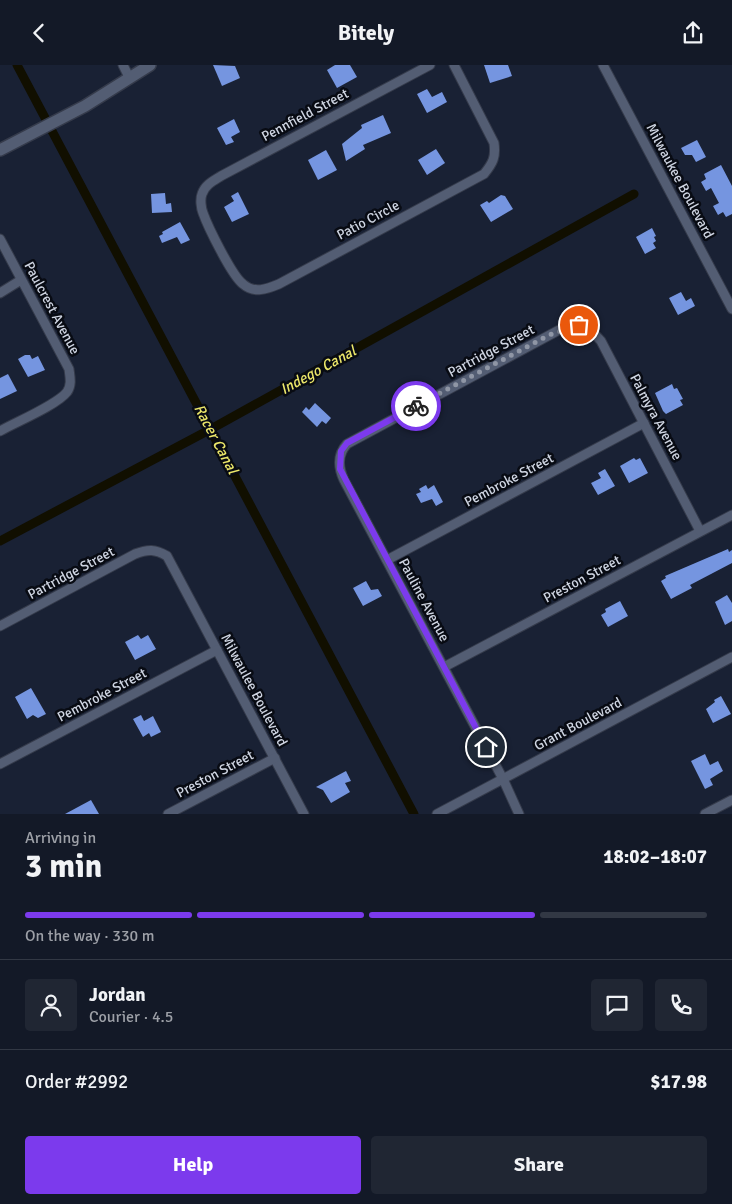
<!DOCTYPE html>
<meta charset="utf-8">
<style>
:root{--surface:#131927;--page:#202633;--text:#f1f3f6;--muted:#9da0a7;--line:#323844;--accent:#7c3aed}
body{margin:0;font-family:Signika,sans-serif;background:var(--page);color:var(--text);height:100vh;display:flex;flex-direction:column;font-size:19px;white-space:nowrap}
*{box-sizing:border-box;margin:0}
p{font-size:16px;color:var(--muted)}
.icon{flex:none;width:28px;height:28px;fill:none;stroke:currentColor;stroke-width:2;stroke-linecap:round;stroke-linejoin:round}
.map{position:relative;height:749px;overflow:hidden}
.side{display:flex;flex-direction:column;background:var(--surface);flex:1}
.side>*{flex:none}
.pin{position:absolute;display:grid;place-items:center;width:42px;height:42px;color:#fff;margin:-21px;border:2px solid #fff;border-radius:50%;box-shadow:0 1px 5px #0007}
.courier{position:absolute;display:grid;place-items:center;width:50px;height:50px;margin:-25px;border:4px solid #7c3aed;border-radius:50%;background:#fff;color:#222;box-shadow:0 1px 6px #0007}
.headline em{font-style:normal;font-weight:800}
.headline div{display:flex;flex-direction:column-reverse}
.headline{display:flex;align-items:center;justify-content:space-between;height:85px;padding:0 25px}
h1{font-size:32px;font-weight:800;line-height:38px}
.bar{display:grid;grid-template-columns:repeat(4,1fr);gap:8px 5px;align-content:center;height:60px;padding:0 25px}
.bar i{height:6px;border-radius:4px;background:var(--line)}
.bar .selected{background:var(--accent)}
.bar p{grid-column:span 4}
.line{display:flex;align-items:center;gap:12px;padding:0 25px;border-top:1px solid var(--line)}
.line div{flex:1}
.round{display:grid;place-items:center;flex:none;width:52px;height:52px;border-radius:5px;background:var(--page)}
.button{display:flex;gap:10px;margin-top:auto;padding:10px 25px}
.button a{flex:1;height:58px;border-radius:5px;background:var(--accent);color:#fff;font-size:20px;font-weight:800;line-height:58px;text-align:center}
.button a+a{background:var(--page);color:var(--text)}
header{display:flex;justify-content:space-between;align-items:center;height:65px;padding:0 25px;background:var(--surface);font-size:22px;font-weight:800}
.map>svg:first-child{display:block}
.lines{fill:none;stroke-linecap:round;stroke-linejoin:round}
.canal{stroke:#110f00;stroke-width:9}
.building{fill:#7595e0}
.minor-casing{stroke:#353b4b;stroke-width:11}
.tertiary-casing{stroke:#353b4b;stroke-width:14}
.minor{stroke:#535d73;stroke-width:9}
.tertiary{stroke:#535d73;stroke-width:11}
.done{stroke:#8f96a5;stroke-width:5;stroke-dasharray:0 9}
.route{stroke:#7c3aed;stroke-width:6}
.labels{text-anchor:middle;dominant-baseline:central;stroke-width:5;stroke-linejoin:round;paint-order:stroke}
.street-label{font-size:14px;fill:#cfd5e2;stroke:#080b13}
.water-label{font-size:15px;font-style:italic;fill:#ede86a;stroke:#080b13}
</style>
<header><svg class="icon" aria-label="back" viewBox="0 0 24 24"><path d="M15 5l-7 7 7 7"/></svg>Bitely<svg class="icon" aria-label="share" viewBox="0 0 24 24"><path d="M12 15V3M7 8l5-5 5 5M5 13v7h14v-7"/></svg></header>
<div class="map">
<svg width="732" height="749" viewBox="0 0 732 749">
<rect width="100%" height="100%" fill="#192134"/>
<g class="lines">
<!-- canal -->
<g class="canal">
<polyline points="17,0 414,749"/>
<polyline points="0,476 211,364 634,129"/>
</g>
</g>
<!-- building -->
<g class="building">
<polygon points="213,0 235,1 240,13 222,21"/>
<polygon points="335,0 350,0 357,12 337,23 327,5"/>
<polygon points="484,0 508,0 512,11 490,18"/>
<polygon points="427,24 432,32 442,27 447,37 427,48 417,29"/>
<polygon points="383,50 391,68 363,80 365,84 346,96 342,79 362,63 361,60"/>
<polygon points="234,54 240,67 231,72 234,77 226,80 217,63"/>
<polygon points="697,75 706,92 696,97 692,90 685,90 681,83"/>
<polygon points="436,84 445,98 427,110 418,95"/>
<polygon points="326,85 337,105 318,115 308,95"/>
<polygon points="721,100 732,121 732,149 726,152 723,147 718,150 713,141 719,138 711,123 706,126 701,117 706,114 704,109"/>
<polygon points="238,127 249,149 232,157 224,142 234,136 231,131"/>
<polygon points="165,128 166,139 171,138 172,147 152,148 151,129"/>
<polygon points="501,130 505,131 513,144 491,157 480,140 487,136 489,138"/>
<polygon points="180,157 190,175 181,179 177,172 162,178 159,171 163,169 162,167"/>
<polygon points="652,163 656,171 654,172 656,176 653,178 656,183 645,189 636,172"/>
<polygon points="681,227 686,236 691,233 695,241 678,250 669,233"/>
<polygon points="25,290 30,290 32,294 38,291 45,305 28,312 18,294"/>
<polygon points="8,309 17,326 0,334 0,313"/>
<polygon points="672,319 674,324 677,323 683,334 680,335 683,340 666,349 663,346 655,328"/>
<polygon points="315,338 331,353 326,359 322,356 317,362 302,347 306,342 309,345"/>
<polygon points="634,393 636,395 640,393 648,408 629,418 620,401"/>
<polygon points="605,404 615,421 598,430 591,418 601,413 598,408"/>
<polygon points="426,420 428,424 434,420 443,437 436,441 432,434 421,438 416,429 421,427 419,424"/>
<polygon points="728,484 729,487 732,485 732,498 690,520 692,523 671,534 661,516 666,513 665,511"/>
<polygon points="366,516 371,525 378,524 382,531 363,541 353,523"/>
<polygon points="727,530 732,538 732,556 725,560 715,537"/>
<polygon points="620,536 628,551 608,562 601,550 606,547 605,544"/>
<polygon points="138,570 141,574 148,570 156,584 135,595 125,577"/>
<polygon points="31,623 46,649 38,653 33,650 27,654 15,632"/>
<polygon points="721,631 731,649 713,658 706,644 715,637 714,635"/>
<polygon points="141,650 144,656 153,651 161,667 151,672 149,668 143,672 133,654"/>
<polygon points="705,689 710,700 718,696 723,706 710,714 713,720 705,724 691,696"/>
<polygon points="346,706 351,716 345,718 350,727 331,738 323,725 316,722"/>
<polygon points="91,735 99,749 65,749"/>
</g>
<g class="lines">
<!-- minor casing -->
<g class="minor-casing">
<g id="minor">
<polyline points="123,0 129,12"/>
<path d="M430 0 221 111C213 116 205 120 202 129 200 134 201 143 203 148 208 162 232 211 243 219 254 229 267 224 279 219L484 109C493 98 496 92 494 78L454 0"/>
<polyline points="603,0 732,244"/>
<path d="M0 174 69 304C70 312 72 320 67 327 57 340 16 357 0 366"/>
<polyline points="0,228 21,215"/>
<polyline points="387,495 644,358"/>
<path d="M0 561 135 489C148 484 155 484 167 491L304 749"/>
<polyline points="444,602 732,450"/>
<polyline points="0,699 217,585"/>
<polyline points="168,749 275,693"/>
<polyline points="437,749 732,592"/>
<path d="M519 749 503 714 344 415C338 402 337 390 347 379L559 265 579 260 588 262 601 276 700 466"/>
<polyline points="705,749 732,735"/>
</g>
</g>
<!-- tertiary casing -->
<g class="tertiary-casing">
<polyline id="tertiary" points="0,85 85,41 150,0"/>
</g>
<!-- minor -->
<use href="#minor" class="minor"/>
<!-- tertiary -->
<use href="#tertiary" class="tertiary"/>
</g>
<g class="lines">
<!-- done -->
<polyline class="done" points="416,341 549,270 579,260"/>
<!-- route -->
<polyline class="route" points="416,341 347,378 341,386 340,404 486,682"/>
</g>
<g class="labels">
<!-- street labels -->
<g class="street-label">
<text transform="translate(305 50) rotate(-28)">Pennfield Street</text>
<text transform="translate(680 116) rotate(62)">Milwaukee Boulevard</text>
<text transform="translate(368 155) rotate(-28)">Patio Circle</text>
<text transform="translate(52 243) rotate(62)">Paulcrest Avenue</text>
<text transform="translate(491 286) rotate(-28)">Partridge Street</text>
<text transform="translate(656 352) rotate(62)">Palmyra Avenue</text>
<text transform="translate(509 415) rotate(-28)">Pembroke Street</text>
<text transform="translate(71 508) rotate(-28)">Partridge Street</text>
<text transform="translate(582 514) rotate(-28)">Preston Street</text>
<text transform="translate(424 535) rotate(62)">Pauline Avenue</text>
<text transform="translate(254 625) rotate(62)">Milwaulee Boulevard</text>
<text transform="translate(102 630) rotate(-28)">Pembroke Street</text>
<text transform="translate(578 659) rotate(-28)">Grant Boulevard</text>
<text transform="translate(215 709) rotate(-28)">Preston Street</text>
</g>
<!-- water labels -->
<g class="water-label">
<text transform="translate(318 305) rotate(-29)">Indego Canal</text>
<text transform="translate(216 374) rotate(62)">Racer Canal</text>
</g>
</g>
</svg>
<div class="pin" style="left:579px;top:260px;background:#ea580c"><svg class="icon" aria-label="bag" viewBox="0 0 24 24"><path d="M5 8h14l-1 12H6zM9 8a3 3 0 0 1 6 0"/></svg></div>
<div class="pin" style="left:486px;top:682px;background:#1f2937"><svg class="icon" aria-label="home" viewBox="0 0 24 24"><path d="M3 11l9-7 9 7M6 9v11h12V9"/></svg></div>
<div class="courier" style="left:416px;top:341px"><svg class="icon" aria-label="bike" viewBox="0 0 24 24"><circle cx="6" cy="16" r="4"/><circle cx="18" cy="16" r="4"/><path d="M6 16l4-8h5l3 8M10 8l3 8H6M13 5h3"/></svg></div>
</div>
<section class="side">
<div class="headline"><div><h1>3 min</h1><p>Arriving in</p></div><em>18:02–18:07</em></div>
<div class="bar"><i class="selected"></i><i class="selected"></i><i class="selected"></i><i></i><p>On the way · 330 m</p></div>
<div class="line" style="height:90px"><a class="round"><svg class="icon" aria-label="person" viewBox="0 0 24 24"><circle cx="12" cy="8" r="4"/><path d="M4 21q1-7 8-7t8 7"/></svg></a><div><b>Jordan</b><p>Courier · 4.5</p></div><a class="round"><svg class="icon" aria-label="chat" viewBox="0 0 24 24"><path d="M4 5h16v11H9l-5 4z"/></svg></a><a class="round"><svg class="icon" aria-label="phone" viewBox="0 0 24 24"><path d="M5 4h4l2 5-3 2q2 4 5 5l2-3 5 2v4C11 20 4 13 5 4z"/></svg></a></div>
<div class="line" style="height:65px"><div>Order #2992</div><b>$17.98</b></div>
<div class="button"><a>Help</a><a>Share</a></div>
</section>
